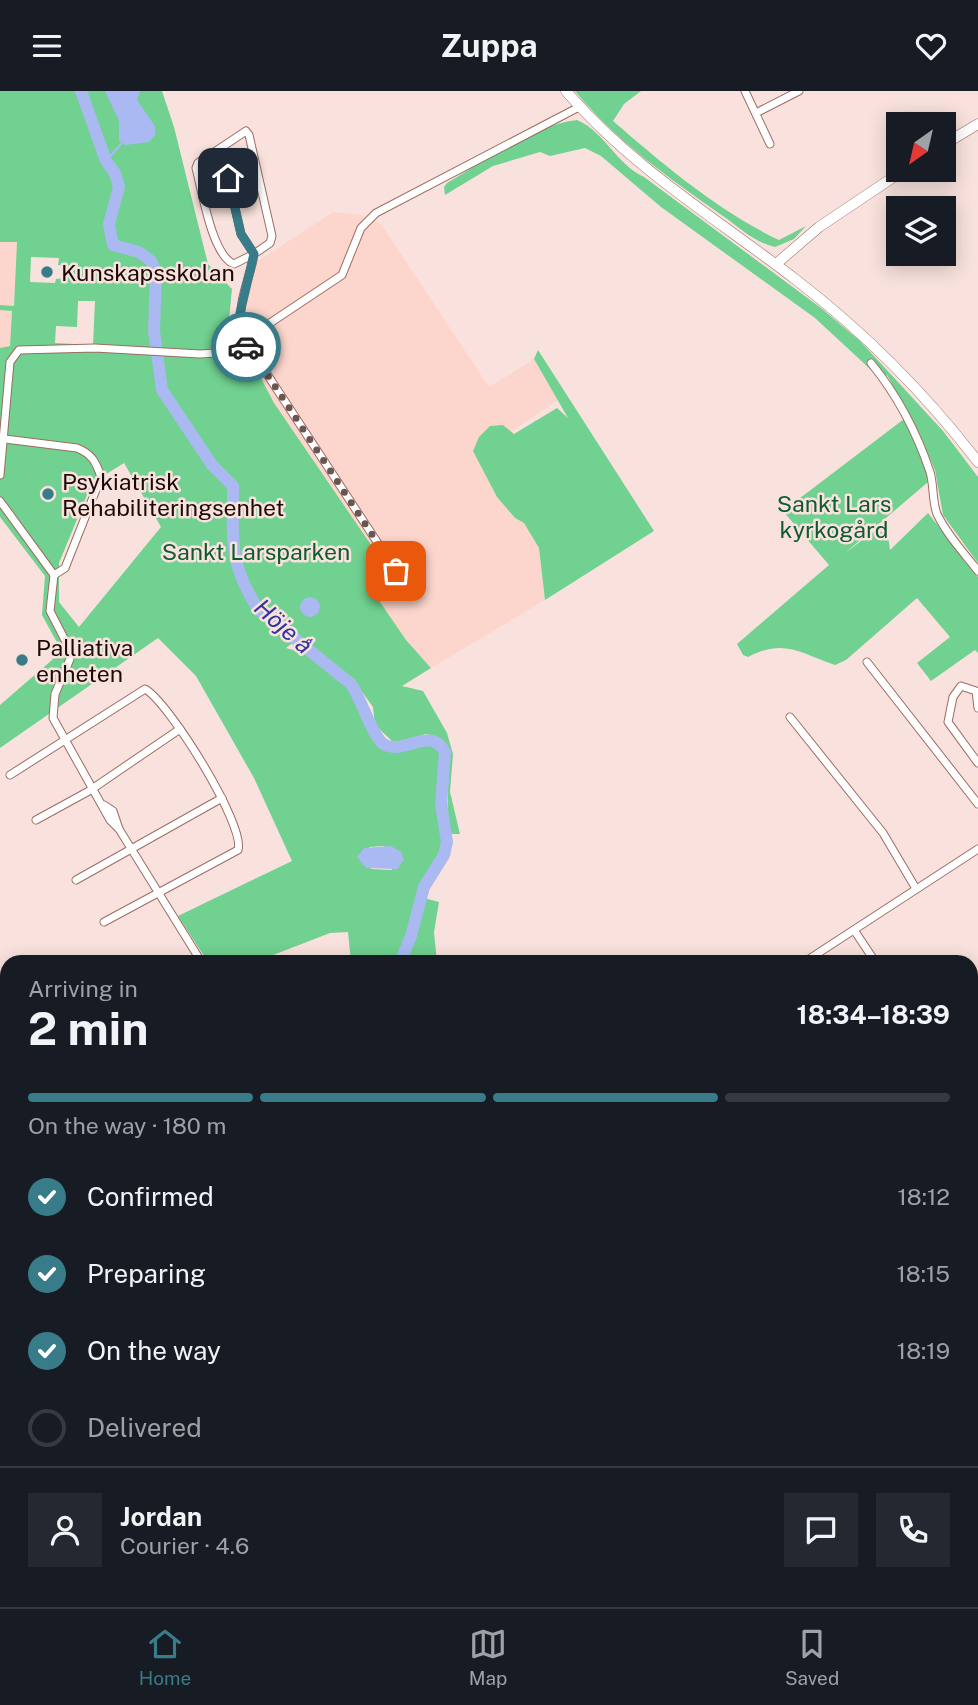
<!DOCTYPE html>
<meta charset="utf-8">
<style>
:root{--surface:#171b24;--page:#242831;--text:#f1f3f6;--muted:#9ea1a6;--line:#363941;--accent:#387c8a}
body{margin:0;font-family:"Public Sans",sans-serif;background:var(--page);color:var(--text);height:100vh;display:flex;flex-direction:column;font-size:26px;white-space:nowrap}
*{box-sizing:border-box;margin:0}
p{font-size:23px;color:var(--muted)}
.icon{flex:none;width:38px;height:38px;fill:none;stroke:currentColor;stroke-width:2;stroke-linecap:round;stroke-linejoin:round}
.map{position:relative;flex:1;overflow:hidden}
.panel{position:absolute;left:0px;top:864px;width:978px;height:653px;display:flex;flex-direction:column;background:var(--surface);border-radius:21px 21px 0 0;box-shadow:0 4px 18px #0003}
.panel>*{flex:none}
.needle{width:46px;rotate:214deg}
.controls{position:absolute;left:886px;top:21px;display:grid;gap:14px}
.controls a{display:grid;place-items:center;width:70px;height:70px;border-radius:0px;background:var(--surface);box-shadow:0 4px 18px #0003;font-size:35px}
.pin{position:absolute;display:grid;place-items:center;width:60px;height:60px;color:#fff;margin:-30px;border-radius:14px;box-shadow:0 4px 10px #0006}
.courier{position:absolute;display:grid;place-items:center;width:70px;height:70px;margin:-35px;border:5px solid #387c8a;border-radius:50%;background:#fff;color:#222;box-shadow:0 2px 9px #0007}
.summary em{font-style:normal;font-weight:700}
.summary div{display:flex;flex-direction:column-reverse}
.summary{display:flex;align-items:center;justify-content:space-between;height:119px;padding:0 28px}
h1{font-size:46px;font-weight:700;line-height:52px}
.bar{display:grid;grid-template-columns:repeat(4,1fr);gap:10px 7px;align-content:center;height:84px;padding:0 28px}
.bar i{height:9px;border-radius:5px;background:var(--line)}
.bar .on{background:var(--accent)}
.bar p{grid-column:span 4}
.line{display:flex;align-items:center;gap:18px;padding:0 28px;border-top:2px solid var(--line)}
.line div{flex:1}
.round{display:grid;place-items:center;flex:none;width:74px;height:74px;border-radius:0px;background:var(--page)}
ol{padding:0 28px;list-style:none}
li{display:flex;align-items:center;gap:21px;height:77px}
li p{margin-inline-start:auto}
li .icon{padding:7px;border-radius:50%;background:var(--accent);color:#fff;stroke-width:4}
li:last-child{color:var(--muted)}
li i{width:38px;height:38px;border:4px solid var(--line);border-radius:50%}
header{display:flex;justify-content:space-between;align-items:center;height:91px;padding:0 28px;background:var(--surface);font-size:32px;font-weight:700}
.tab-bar{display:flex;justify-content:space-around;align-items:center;height:98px;border-top:2px solid var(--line);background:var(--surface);font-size:19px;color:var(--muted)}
.tab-bar a{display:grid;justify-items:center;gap:4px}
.tab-bar .on{color:var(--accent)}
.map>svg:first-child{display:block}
.built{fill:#fcd6cd}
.green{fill:#70d190;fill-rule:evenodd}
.water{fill:#aab9f1}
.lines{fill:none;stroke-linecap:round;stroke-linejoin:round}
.stream{stroke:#aab9f1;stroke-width:2}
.river{stroke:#aab9f1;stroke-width:12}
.minor-casing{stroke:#9d6c61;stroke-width:9}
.major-casing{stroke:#9d6c61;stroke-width:11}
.minor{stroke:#fff;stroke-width:7}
.major{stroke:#fff;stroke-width:10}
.rail-casing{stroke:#75615d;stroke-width:4.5}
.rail{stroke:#f9e2dd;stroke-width:2;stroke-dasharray:5;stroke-linecap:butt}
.done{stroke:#695652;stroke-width:7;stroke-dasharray:0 12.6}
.route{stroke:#387c8a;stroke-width:9}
.poi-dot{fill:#387c8a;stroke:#f9e2dd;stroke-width:2.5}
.labels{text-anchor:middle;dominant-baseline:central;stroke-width:5;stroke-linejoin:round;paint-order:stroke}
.poi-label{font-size:23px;fill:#1c0a07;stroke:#f9e2dd;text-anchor:start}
.park-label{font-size:23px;fill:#0e5b31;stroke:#f9e2dd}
.water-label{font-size:24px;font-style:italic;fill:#2e359d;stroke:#f9e2dd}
</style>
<header><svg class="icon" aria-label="menu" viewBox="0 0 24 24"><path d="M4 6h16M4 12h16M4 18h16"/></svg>Zuppa<svg class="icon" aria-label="heart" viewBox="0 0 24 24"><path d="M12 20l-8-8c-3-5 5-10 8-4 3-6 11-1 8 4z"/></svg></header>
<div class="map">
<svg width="978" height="1516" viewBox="0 0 978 1516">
<rect width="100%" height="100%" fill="#f9e2dd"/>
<!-- built -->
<g class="built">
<polygon points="333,121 361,124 381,133 489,296 534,268 558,309 511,341 503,334 491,391 497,406 515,427 524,432 539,457 545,509 431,577 406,549 380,511 250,266 258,246 243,223 243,180"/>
<polygon points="0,151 17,151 14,215 0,214"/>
<polygon points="0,219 12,220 10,255 3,257 0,257"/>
<polygon points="7,1422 7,1453 0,1454 0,1423"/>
<polygon points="7,1479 7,1510 193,1510 192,1516 0,1516 0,1480"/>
</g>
<!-- green -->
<g class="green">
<path d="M0 0H162L174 36 208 173 232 198 228 239 250 266 274 312 393 486 380 511 406 549 431 577 402 595 423 600 447 642 453 663 450 701 460 743H452L447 735 449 659 437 646 426 643 394 652 375 634 373 616 355 591 298 548 286 557 293 559 298 553C319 567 344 588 358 609 368 624 365 646 383 656 401 667 420 645 440 658L442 679 438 713 444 751 442 763 421 795 424 807 439 811 434 841 437 871H351L348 841 330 842 255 871H208L178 825 292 770 254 687 196 585 158 547 0 657V614L52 569 60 557 42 524 45 485 0 426V257L10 255 12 220 0 219V214L14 215 17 151H0ZM31 166 59 167 58 174 64 175V187L56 188 55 192 30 191ZM78 210H95L93 254 55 252 56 235 77 236ZM124 372 161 436 79 536 59 511V472L92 392ZM384 755 392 779 371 778 369 756Z"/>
<path d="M575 0H641L624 13 613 30C664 74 718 120 779 149L806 135 794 148 775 156C753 151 738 135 720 123 668 86 616 50 575 0Z"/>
<path d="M577 29C605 41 616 73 644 86L821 217 861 251 943 340 978 386V472L943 424 935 379 918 340 887 284 883 290 815 227 661 116 601 65 585 57 550 65 540 61 493 75 445 104 444 96 447 92C484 70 534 34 577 29Z"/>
<polygon points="538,259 654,440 545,509 539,457 524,432 515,427 497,406 473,360 479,346 490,335 503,334 514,343 557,317 568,327 534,268"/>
<path d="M904 328 927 378 928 391 845 462 877 438 888 445 890 459 928 422 978 486V562L975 559 931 590 917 572 950 546 917 507 846 569 835 574C800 562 784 547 748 566L743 564 737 553 829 474 783 420Z"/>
<polygon points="0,981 7,989 7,1013 0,1018"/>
<polygon points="7,1267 7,1404 0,1405 0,1268"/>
<polygon points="231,1510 486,1510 488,1516 232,1516"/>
</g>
<!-- water -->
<g class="water">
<polygon points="105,0 140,0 137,9 155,35 155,44 149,51 125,54 119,50 119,30"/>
<circle cx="310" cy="516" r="10"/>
<polygon points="391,755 401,761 404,769 397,778 366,777 357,766 364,757"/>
<polygon points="497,1510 552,1510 553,1516 499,1516"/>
</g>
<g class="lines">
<!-- stream -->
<polyline class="stream" points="106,70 122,52"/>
<!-- river -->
<g class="river">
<path d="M81 0 106 70 115 82 119 96 109 133 113 154 139 161 151 170 156 181 154 240 162 299 212 374 233 395C233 449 228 471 258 518L351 593C361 607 373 648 385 654 404 664 430 634 445 661L441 713 447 751 444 764 424 796 411 845 400 872"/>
<polyline points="581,1510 582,1516"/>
</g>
<!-- minor casing -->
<g class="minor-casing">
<g id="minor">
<polyline points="745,0 770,53"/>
<polyline points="756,22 799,0"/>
<polyline points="248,242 258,240 342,184 361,137 376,122 579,16"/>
<polyline points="246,260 265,280 398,483"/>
<path d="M871 272C897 304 917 342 930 381 934 394 932 410 937 423 947 444 964 462 978 480"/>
<path d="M5 348 77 357C92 363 96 371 101 386L65 477 54 484"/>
<path d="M0 384 10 271 19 259 95 257 200 263 246 260C250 238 241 239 241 223 240 204 252 181 254 163L270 152 272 145 249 44 246 40 198 72 196 77C202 99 212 165 234 173L254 163 241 143 228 87 254 71"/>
<polyline points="0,410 54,484 50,520 67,553 70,568 55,603 53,627 110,729 119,738 202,872"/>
<polyline points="867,571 978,713"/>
<polyline points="978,617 976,600 961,595 953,606 948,631 978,672"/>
<polyline points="790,626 883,742 915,796"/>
<path d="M10 684 145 598C169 611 246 735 238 759L104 831"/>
<polyline points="104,714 113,720 119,738"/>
<polyline points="36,729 89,700 180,638"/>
<polyline points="76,789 222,707"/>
<polyline points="854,839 876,872"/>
<polyline points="803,872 978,758"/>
<polyline points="0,901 7,909"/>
<polyline points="0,959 7,952"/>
<polyline points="971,1014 978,1024"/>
<polyline points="0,1026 7,1021"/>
<polyline points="7,1152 0,1160 7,1177"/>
<polyline points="0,1244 7,1241"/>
<polyline points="0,1472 7,1471"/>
<polyline points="227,1510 228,1516"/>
<polyline points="836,1510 837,1516"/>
</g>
</g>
<!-- major casing -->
<g class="major-casing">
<g id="major">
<path d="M566 0C631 76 717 128 795 188 864 241 925 302 978 371"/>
<polyline points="943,54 978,33"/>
<polyline points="776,173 819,136 904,79"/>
</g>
</g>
<!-- minor -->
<use href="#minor" class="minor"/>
<!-- major -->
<use href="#major" class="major"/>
<!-- rail casing -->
<g class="rail-casing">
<g id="rail">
<polyline points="971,1220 978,1218"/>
<polyline points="971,1233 978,1231"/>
<polyline points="0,1427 7,1426"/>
<polyline points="0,1442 7,1440"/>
</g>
</g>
<!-- rail -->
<use href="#rail" class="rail"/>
</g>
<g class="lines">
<!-- done -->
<polyline class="done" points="246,256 246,260 265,280 396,480"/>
<!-- route -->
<polyline class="route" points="228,87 241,143 254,163 240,222 248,242 246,256"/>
</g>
<!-- markers -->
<g class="poi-dot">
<circle cx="47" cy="181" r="7"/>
<circle cx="48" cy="403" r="7"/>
<circle cx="22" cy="569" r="7"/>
</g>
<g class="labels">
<!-- poi labels -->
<g class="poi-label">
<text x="61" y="181">Kunskapsskolan</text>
<text x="62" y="390">Psykiatrisk<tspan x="62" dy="26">Rehabiliteringsenhet</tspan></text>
<text x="36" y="556">Palliativa<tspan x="36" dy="26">enheten</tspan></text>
</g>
<!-- park labels -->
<g class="park-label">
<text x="834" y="412">Sankt Lars<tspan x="834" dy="26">kyrkogård</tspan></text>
<text x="256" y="460">Sankt Larsparken</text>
</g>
<!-- water labels -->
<g class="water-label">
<text transform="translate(284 535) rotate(42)">Höje å</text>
</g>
</g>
</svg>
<div class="controls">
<a><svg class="needle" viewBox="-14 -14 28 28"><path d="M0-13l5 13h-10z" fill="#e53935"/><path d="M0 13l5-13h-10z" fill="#9ea1a6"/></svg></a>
<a><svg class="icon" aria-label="layers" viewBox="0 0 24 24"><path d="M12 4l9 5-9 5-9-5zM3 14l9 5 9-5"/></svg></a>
</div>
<div class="pin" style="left:396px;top:480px;background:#ea580c"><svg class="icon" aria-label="bag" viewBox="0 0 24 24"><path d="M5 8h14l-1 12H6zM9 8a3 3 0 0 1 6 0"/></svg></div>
<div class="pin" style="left:228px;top:87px;background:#1f2937"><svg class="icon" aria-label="home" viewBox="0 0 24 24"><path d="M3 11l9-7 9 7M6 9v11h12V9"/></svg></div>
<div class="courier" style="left:246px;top:256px"><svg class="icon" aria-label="car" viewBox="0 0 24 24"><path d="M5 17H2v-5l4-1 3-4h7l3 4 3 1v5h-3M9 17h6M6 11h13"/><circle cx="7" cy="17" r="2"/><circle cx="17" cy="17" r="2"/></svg></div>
<section class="panel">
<div class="summary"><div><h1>2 min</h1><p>Arriving in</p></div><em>18:34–18:39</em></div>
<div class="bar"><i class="on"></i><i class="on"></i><i class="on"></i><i></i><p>On the way · 180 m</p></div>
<ol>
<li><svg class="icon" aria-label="check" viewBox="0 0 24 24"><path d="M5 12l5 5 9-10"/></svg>Confirmed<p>18:12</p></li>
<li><svg class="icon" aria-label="check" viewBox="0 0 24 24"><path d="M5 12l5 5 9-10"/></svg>Preparing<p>18:15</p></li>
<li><svg class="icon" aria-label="check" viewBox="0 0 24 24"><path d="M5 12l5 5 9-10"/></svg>On the way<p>18:19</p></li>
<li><i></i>Delivered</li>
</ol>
<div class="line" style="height:126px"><a class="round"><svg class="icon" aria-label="person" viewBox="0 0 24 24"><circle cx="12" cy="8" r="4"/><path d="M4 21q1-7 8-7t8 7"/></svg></a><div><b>Jordan</b><p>Courier · 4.6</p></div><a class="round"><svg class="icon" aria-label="chat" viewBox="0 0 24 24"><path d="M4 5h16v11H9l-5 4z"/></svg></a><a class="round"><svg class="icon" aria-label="phone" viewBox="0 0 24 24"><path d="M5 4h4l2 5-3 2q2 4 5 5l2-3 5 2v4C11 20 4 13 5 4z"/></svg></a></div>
</section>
</div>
<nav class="tab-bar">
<a class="on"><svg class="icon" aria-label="home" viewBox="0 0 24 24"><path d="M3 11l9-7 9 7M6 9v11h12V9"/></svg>Home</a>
<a><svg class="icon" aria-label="map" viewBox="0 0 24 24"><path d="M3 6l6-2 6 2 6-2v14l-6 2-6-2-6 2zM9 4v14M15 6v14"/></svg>Map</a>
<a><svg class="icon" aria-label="saved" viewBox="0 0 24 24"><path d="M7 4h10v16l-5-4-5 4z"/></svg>Saved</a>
</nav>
